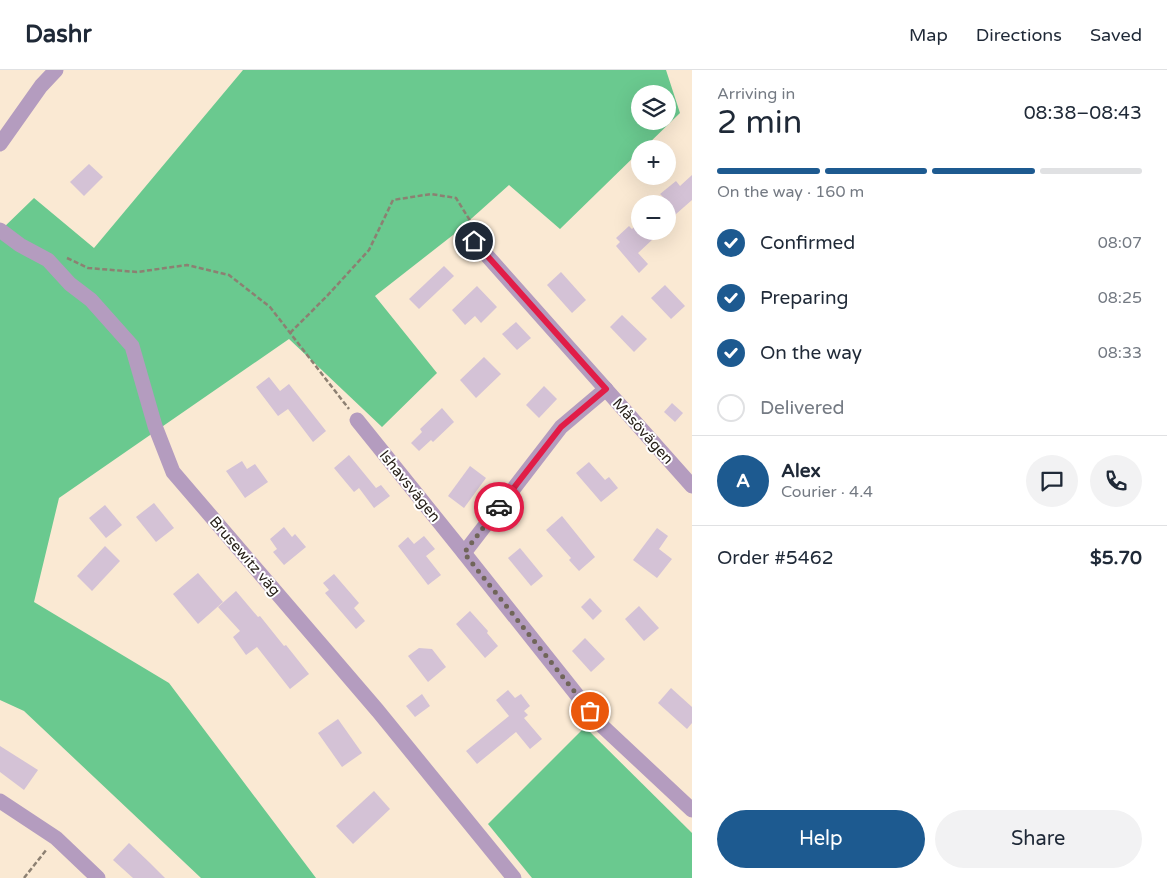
<!DOCTYPE html>
<meta charset="utf-8">
<style>
:root{--surface:#fff;--page:#f2f2f3;--text:#1f2937;--muted:#747a83;--line:#e0e1e3;--accent:#1d5a90}
body{margin:0;font-family:"Varela Round",sans-serif;background:var(--page);color:var(--text);height:100vh;display:flex;flex-direction:column;font-size:19px;white-space:nowrap}
*{box-sizing:border-box;margin:0}
p{font-size:16px;color:var(--muted)}
.icon{flex:none;width:28px;height:28px;fill:none;stroke:currentColor;stroke-width:2;stroke-linecap:round;stroke-linejoin:round}
.map{position:relative;flex:1;overflow:hidden}
.side{display:flex;flex-direction:column;background:var(--surface);width:475px}
.side>*{flex:none}
.buttons{position:absolute;left:631px;top:15px;display:grid;gap:10px}
.buttons a{display:grid;place-items:center;width:45px;height:45px;border-radius:50%;background:var(--surface);box-shadow:0 5px 20px #0002;font-size:25px}
.pin{position:absolute;display:grid;place-items:center;width:42px;height:42px;color:#fff;margin:-21px;border:2px solid #fff;border-radius:50%;box-shadow:0 1px 5px #0007}
.courier{position:absolute;display:grid;place-items:center;width:50px;height:50px;margin:-25px;border:4px solid #e11d48;border-radius:50%;background:#fff;color:#222;box-shadow:0 1px 6px #0007}
.summary em{font-style:normal;font-weight:600}
.summary div{display:flex;flex-direction:column-reverse}
.summary{display:flex;align-items:center;justify-content:space-between;height:85px;padding:0 25px}
h1{font-size:32px;font-weight:600;line-height:38px}
.bar{display:grid;grid-template-columns:repeat(4,1fr);gap:8px 5px;align-content:center;height:60px;padding:0 25px}
.bar i{height:6px;border-radius:4px;background:var(--line)}
.bar .active{background:var(--accent)}
.bar p{grid-column:span 4}
.line{display:flex;align-items:center;gap:12px;padding:0 25px;border-top:1px solid var(--line)}
.line div{flex:1}
.round{display:grid;place-items:center;flex:none;width:52px;height:52px;border-radius:26px;background:var(--page)}
ol{padding:0 25px;list-style:none}
li{display:flex;align-items:center;gap:15px;height:55px}
li p{margin-inline-start:auto}
li .icon{padding:5px;border-radius:50%;background:var(--accent);color:#fff;stroke-width:4}
li:last-child{color:var(--muted)}
li i{width:28px;height:28px;border:2px solid var(--line);border-radius:50%}
.button{display:flex;gap:10px;margin-top:auto;padding:10px 25px}
.button a{flex:1;height:58px;border-radius:30px;background:var(--accent);color:#fff;font-size:20px;font-weight:600;line-height:58px;text-align:center}
.button a+a{background:var(--page);color:var(--text)}
header{display:flex;align-items:center;gap:30px;box-sizing:border-box;height:70px;padding:0 25px;background:var(--surface);border-bottom:1px solid var(--line)}
header strong{font-size:24px}
nav{display:flex;gap:28px;margin-inline-start:auto;font-size:18px}
main{display:flex;flex:1;min-height:0}
.map>svg:first-child{display:block}
.forest{fill:#6ac98f;fill-rule:evenodd}
.building{fill:#d4c2d6}
.lines{fill:none;stroke-linecap:round;stroke-linejoin:round}
.path{stroke:#8c8072;stroke-width:2.5;stroke-dasharray:5 2.5;stroke-linecap:butt}
.minor{stroke:#b49cbf;stroke-width:15}
.done{stroke:#706559;stroke-width:5;stroke-dasharray:0 9}
.route{stroke:#e11d48;stroke-width:6}
.labels{text-anchor:middle;dominant-baseline:central;stroke-width:4;stroke-linejoin:round;paint-order:stroke}
.street-label{font-size:15px;fill:#251e17;stroke:#fff}
</style>
<header>
<strong>Dashr</strong>
<nav><a>Map</a><a>Directions</a><a>Saved</a></nav>
</header>
<main>
<div class="map">
<svg width="692" height="808" viewBox="0 0 692 808">
<rect width="100%" height="100%" fill="#fae9d3"/>
<!-- forest -->
<g class="forest">
<path d="M243 0H666L680 43 643 79H640V81L560 159 509 115 453 165 375 226 437 303 382 357 289 269 59 428 34 532 169 613 316 808H201L24 641 0 630V161L34 128 94 178ZM640 24H668V51H640Z"/>
<polygon points="585,657 692,763 692,808 532,808 488,754"/>
</g>
<!-- building -->
<g class="building">
<polygon points="89,94 103,107 84,126 70,112"/>
<polygon points="692,105 692,130 668,151 668,132 660,124 676,111 680,116"/>
<polygon points="638,153 640,161 646,161 653,169 638,183 648,194 639,203 616,176 620,172 616,168 629,156 632,159"/>
<polygon points="444,196 454,206 419,239 409,229"/>
<polygon points="561,202 586,230 572,243 547,215"/>
<polygon points="665,215 685,236 671,249 651,228"/>
<polygon points="477,216 497,237 481,253 475,246 465,255 452,240"/>
<polygon points="622,245 647,269 634,282 610,257"/>
<polygon points="516,252 531,268 517,280 502,264"/>
<polygon points="484,287 501,304 476,328 460,310"/>
<polygon points="269,307 280,321 289,314 326,361 313,372 288,339 278,346 256,317"/>
<polygon points="544,316 557,329 539,348 526,335"/>
<polygon points="672,333 683,343 675,352 664,342"/>
<polygon points="442,338 454,352 433,372 431,370 419,381 411,373 422,362 420,359"/>
<polygon points="349,385 376,418 381,415 390,426 374,438 359,418 354,422 334,398"/>
<polygon points="242,391 247,399 255,394 268,412 245,428 226,401"/>
<polygon points="589,392 605,410 609,407 618,418 601,432 576,403"/>
<polygon points="470,396 486,408 464,438 448,426"/>
<polygon points="154,433 174,458 156,472 136,447"/>
<polygon points="105,435 122,455 106,468 89,448"/>
<polygon points="562,446 595,487 579,501 569,490 571,488 546,460"/>
<polygon points="284,457 292,467 295,464 306,477 284,495 273,482 277,479 270,469"/>
<polygon points="657,458 668,466 659,479 672,489 657,508 633,490"/>
<polygon points="424,466 435,479 426,486 441,505 428,515 398,476 408,467 414,474"/>
<polygon points="105,476 120,491 92,521 77,506"/>
<polygon points="520,478 543,506 531,516 508,488"/>
<polygon points="198,503 223,532 198,554 173,524"/>
<polygon points="334,504 359,533 354,538 365,551 356,559 325,523 329,520 323,513"/>
<polygon points="236,521 258,547 260,546 284,576 286,575 309,604 290,619 257,577 246,585 233,567 240,561 218,537"/>
<polygon points="590,528 602,541 593,550 581,537"/>
<polygon points="639,536 659,558 644,571 625,549"/>
<polygon points="470,541 488,561 487,563 498,576 485,588 456,554"/>
<polygon points="585,568 605,589 591,602 572,581"/>
<polygon points="419,578 432,579 446,597 428,612 408,586"/>
<polygon points="671,618 692,637 692,653 687,659 658,633"/>
<polygon points="508,620 515,628 521,624 530,636 524,641 528,645 524,648 542,669 530,679 516,662 477,694 466,681 509,646 496,630"/>
<polygon points="422,624 430,636 415,647 406,636"/>
<polygon points="338,649 362,683 342,697 318,663"/>
<polygon points="0,676 38,700 24,720 0,702"/>
<polygon points="374,721 390,739 353,774 336,756"/>
<polygon points="129,773 150,793 165,808 133,808 113,790"/>
</g>
<g class="lines">
<!-- path -->
<g class="path">
<polyline points="67,188 88,198 137,202 187,195 229,205 270,237 349,339"/>
<polyline points="290,263 327,226 369,180 393,130 431,124 456,128 474,157"/>
<polyline points="24,808 47,779"/>
</g>
<!-- minor -->
<g class="minor">
<polyline points="0,74 41,16 56,0"/>
<polyline points="0,160 20,175 48,190 70,214 91,230 132,276 155,356 173,402 378,641 514,808"/>
<polyline points="474,171 692,416"/>
<polyline points="357,350 464,483 561,357 606,319"/>
<polyline points="464,483 600,654 692,740"/>
<polyline points="0,731 56,768 98,808"/>
</g>
</g>
<g class="lines">
<!-- done -->
<polyline class="done" points="499,437 464,483 590,641"/>
<!-- route -->
<polyline class="route" points="474,171 606,319 561,357 499,437"/>
</g>
<g class="labels">
<!-- street labels -->
<g class="street-label">
<text transform="translate(643 361) rotate(48)">Måsövägen</text>
<text transform="translate(410 416) rotate(51)">Ishavsvägen</text>
<text transform="translate(245 486) rotate(49)">Brusewitz väg</text>
</g>
</g>
</svg>
<div class="buttons">
<a><svg class="icon" aria-label="layers" viewBox="0 0 24 24"><path d="M12 4l9 5-9 5-9-5zM3 14l9 5 9-5"/></svg></a>
<a>+</a>
<a>−</a>
</div>
<div class="pin" style="left:590px;top:641px;background:#ea580c"><svg class="icon" aria-label="bag" viewBox="0 0 24 24"><path d="M5 8h14l-1 12H6zM9 8a3 3 0 0 1 6 0"/></svg></div>
<div class="pin" style="left:474px;top:171px;background:#1f2937"><svg class="icon" aria-label="home" viewBox="0 0 24 24"><path d="M3 11l9-7 9 7M6 9v11h12V9"/></svg></div>
<div class="courier" style="left:499px;top:437px"><svg class="icon" aria-label="car" viewBox="0 0 24 24"><path d="M5 17H2v-5l4-1 3-4h7l3 4 3 1v5h-3M9 17h6M6 11h13"/><circle cx="7" cy="17" r="2"/><circle cx="17" cy="17" r="2"/></svg></div>
</div>
<section class="side">
<div class="summary"><div><h1>2 min</h1><p>Arriving in</p></div><em>08:38–08:43</em></div>
<div class="bar"><i class="active"></i><i class="active"></i><i class="active"></i><i></i><p>On the way · 160 m</p></div>
<ol>
<li><svg class="icon" aria-label="check" viewBox="0 0 24 24"><path d="M5 12l5 5 9-10"/></svg>Confirmed<p>08:07</p></li>
<li><svg class="icon" aria-label="check" viewBox="0 0 24 24"><path d="M5 12l5 5 9-10"/></svg>Preparing<p>08:25</p></li>
<li><svg class="icon" aria-label="check" viewBox="0 0 24 24"><path d="M5 12l5 5 9-10"/></svg>On the way<p>08:33</p></li>
<li><i></i>Delivered</li>
</ol>
<div class="line" style="height:90px"><b class="round" style="background:var(--accent);color:#fff">A</b><div><b>Alex</b><p>Courier · 4.4</p></div><a class="round"><svg class="icon" aria-label="chat" viewBox="0 0 24 24"><path d="M4 5h16v11H9l-5 4z"/></svg></a><a class="round"><svg class="icon" aria-label="phone" viewBox="0 0 24 24"><path d="M5 4h4l2 5-3 2q2 4 5 5l2-3 5 2v4C11 20 4 13 5 4z"/></svg></a></div>
<div class="line" style="height:65px"><div>Order #5462</div><b>$5.70</b></div>
<div class="button"><a>Help</a><a>Share</a></div>
</section>
</main>
